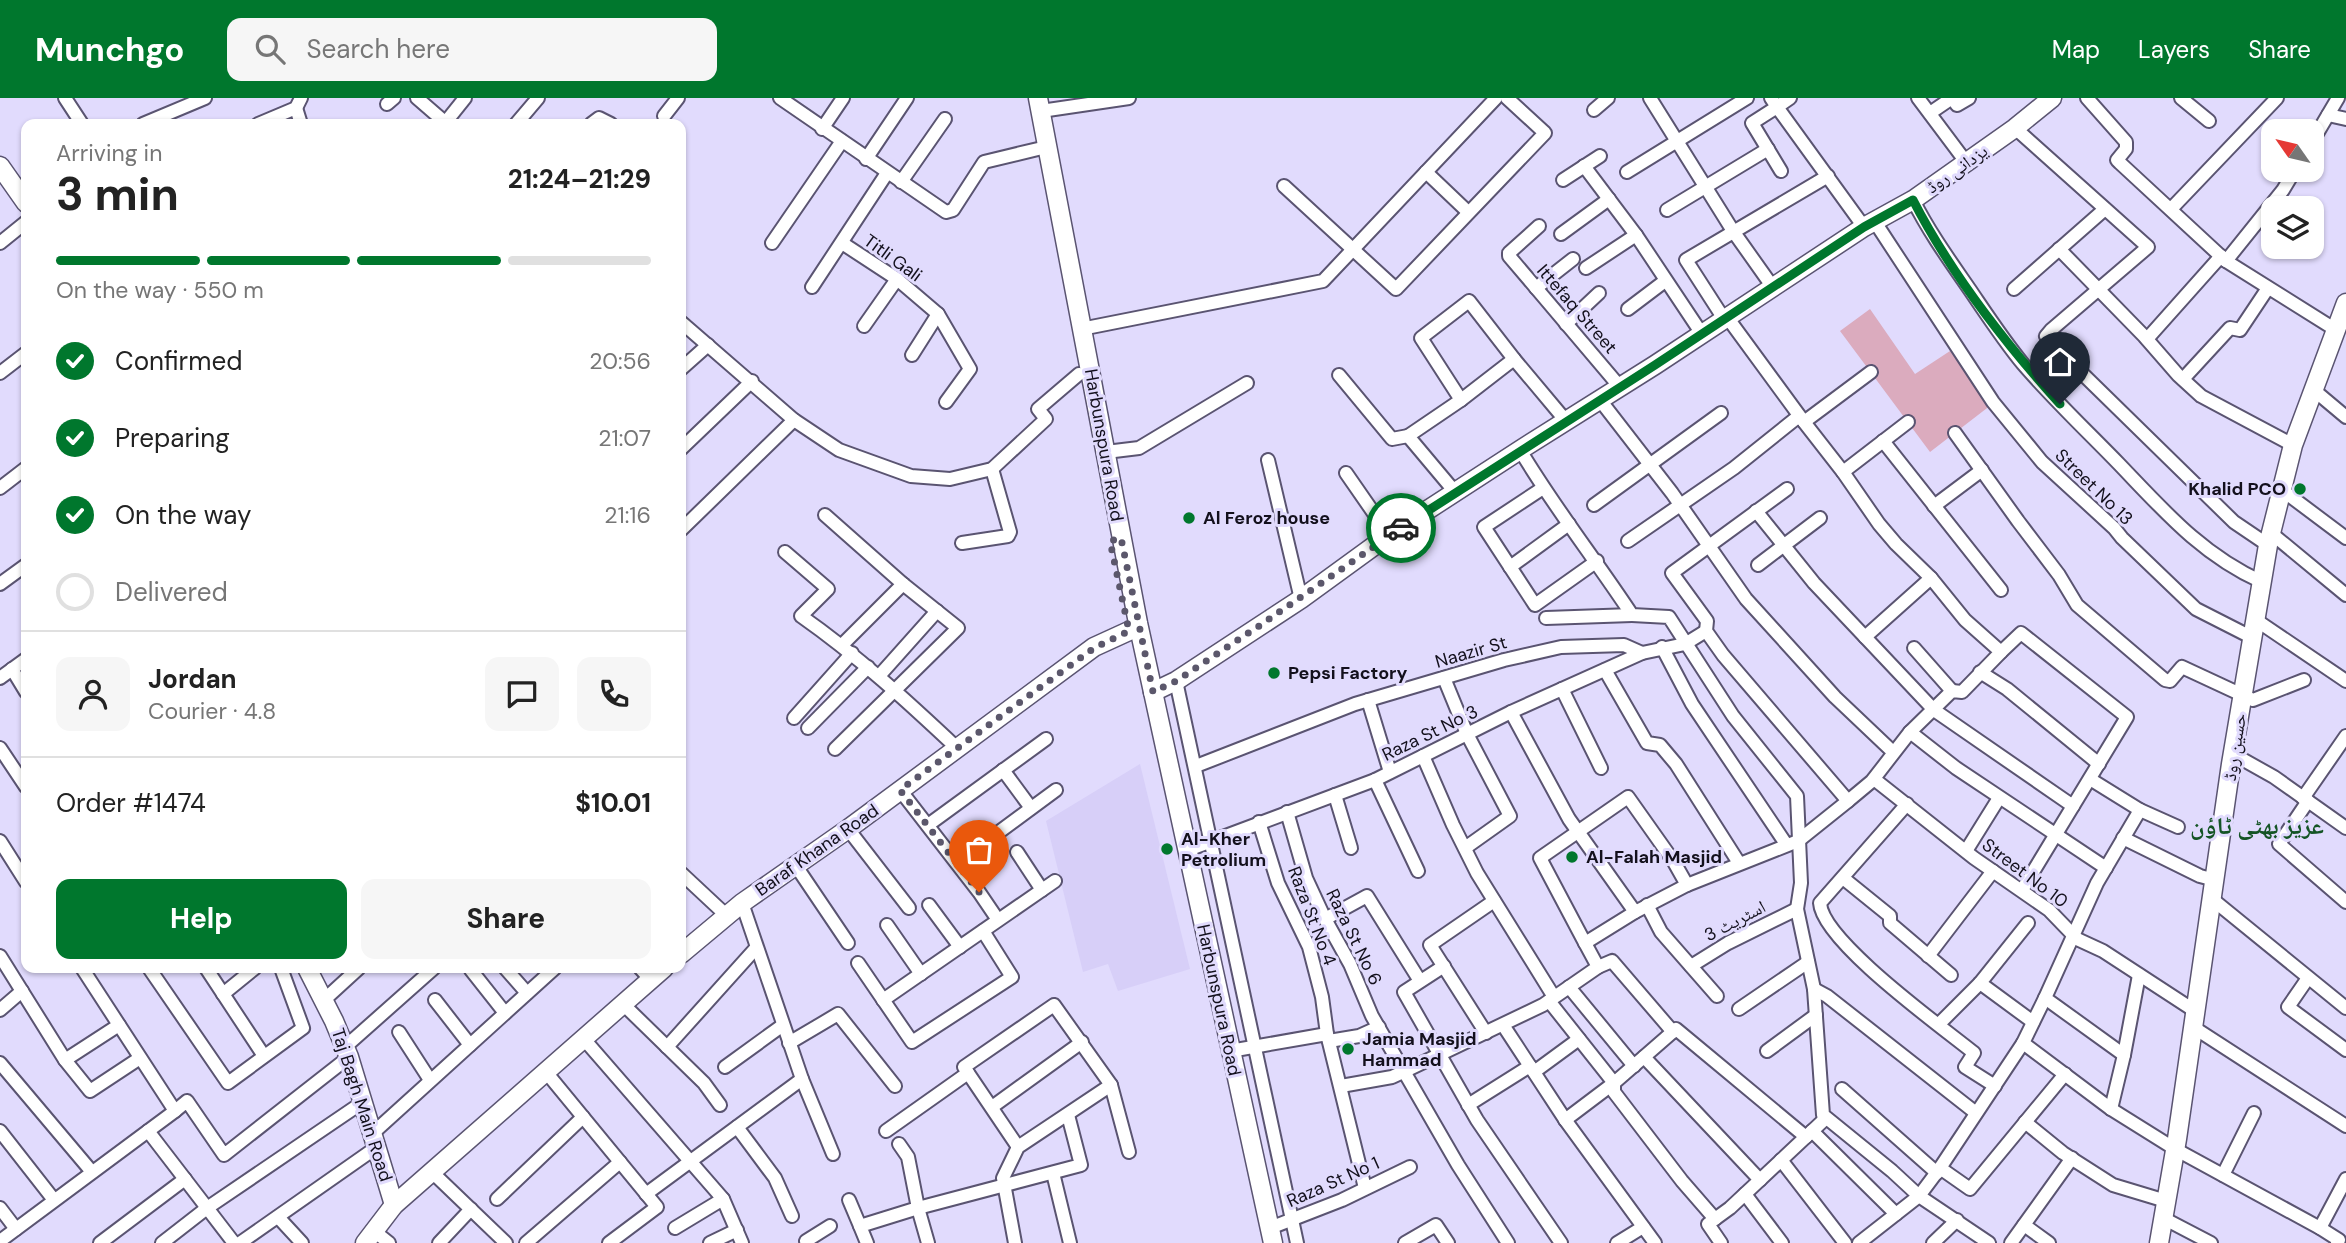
<!DOCTYPE html>
<meta charset="utf-8">
<style>
:root{--surface:#fff;--page:#f6f6f6;--text:#222;--muted:#767676;--line:#e0e0e0;--accent:#00772d}
body{margin:0;font-family:"DM Sans","Noto Naskh Arabic",sans-serif;background:var(--page);color:var(--text);height:100vh;display:flex;flex-direction:column;font-size:26px;white-space:nowrap}
*{box-sizing:border-box;margin:0}
p{font-size:23px;color:var(--muted)}
.icon{flex:none;width:38px;height:38px;fill:none;stroke:currentColor;stroke-width:2;stroke-linecap:round;stroke-linejoin:round}
.map{position:relative;flex:1;overflow:hidden}
.drawer{position:absolute;left:21px;top:21px;width:665px;height:854px;display:flex;flex-direction:column;background:var(--surface);border-radius:14px;box-shadow:0 2px 5px #0004}
.drawer>*{flex:none}
.needle{width:46px;rotate:304deg}
.fabs{position:absolute;left:2261px;top:21px;display:grid;gap:14px}
.fabs a{display:grid;place-items:center;width:63px;height:63px;border-radius:14px;background:var(--surface);box-shadow:0 2px 5px #0004;font-size:35px}
.pin{position:absolute;display:grid;place-items:center;width:60px;height:60px;color:#fff;margin:-72px -30px;border-radius:50% 50% 50% 0;rotate:-45deg;box-shadow:0 0 7px #0007}
.pin .icon{rotate:45deg}
.courier{position:absolute;display:grid;place-items:center;width:70px;height:70px;margin:-35px;border:5px solid #00772d;border-radius:50%;background:#fff;color:#222;box-shadow:0 2px 9px #0007}
.overview em{font-style:normal;font-weight:700}
.overview div{display:flex;flex-direction:column-reverse}
.overview{display:flex;align-items:center;justify-content:space-between;height:119px;padding:0 35px}
h1{font-size:46px;font-weight:700;line-height:52px}
.bar{display:grid;grid-template-columns:repeat(4,1fr);gap:10px 7px;align-content:center;height:84px;padding:0 35px}
.bar i{height:9px;border-radius:5px;background:var(--line)}
.bar .current{background:var(--accent)}
.bar p{grid-column:span 4}
.line{display:flex;align-items:center;gap:18px;padding:0 35px;border-top:2px solid var(--line)}
.line div{flex:1}
.round{display:grid;place-items:center;flex:none;width:74px;height:74px;border-radius:14px;background:var(--page)}
ol{padding:0 35px;list-style:none}
li{display:flex;align-items:center;gap:21px;height:77px}
li p{margin-inline-start:auto}
li .icon{padding:7px;border-radius:50%;background:var(--accent);color:#fff;stroke-width:4}
li:last-child{color:var(--muted)}
li i{width:38px;height:38px;border:4px solid var(--line);border-radius:50%}
.cta{display:flex;gap:14px;margin-top:auto;padding:14px 35px}
.cta a{flex:1;height:80px;border-radius:14px;background:var(--accent);color:#fff;font-size:28px;font-weight:700;line-height:80px;text-align:center}
.cta a+a{background:var(--page);color:var(--text)}
header{display:flex;align-items:center;gap:42px;box-sizing:border-box;height:98px;padding:0 35px;background:var(--accent);color:#fff}
header strong{font-size:33px}
nav{display:flex;gap:38px;margin-inline-start:auto;font-size:24px}
.search{width:490px;height:63px;background:var(--page);display:flex;align-items:center;gap:18px;box-sizing:border-box;padding:0 24px;border-radius:14px;color:var(--muted);font-size:26px}
.map>svg:first-child{display:block}
.built{fill:#d7cff8}
.green{fill:#dbabbe}
.lines{fill:none;stroke-linecap:round;stroke-linejoin:round}
.street-casing{stroke:#5a5471;stroke-width:16}
.secondary-casing{stroke:#5a5471;stroke-width:21}
.street{stroke:#fff;stroke-width:12}
.secondary{stroke:#fff;stroke-width:18}
.done{stroke:#5b576b;stroke-width:7;stroke-dasharray:0 12.6}
.route{stroke:#00772d;stroke-width:9}
.poi-dot{fill:#00772d;stroke:#e1dbfd;stroke-width:2.5}
.labels{text-anchor:middle;dominant-baseline:central;stroke-width:6;stroke-linejoin:round;paint-order:stroke}
.street-label{font-size:18px;fill:#13101c;stroke:#e1dbfd}
.poi-label{font-size:18px;font-weight:bold;fill:#13101c;stroke:#e1dbfd;text-anchor:start}
.district-label{font-size:24px;font-weight:bold;fill:#145425;stroke:#e1dbfd}
</style>
<header>
<strong>Munchgo</strong>
<div class="search"><svg class="icon" aria-label="search" viewBox="0 0 24 24"><circle cx="10" cy="10" r="6"/><path d="M15 15l6 6"/></svg>Search here</div>
<nav><a>Map</a><a>Layers</a><a>Share</a></nav>
</header>
<div class="map">
<svg width="2346" height="1145" viewBox="0 0 2346 1145">
<rect width="100%" height="100%" fill="#e1dbfd"/>
<!-- built -->
<polygon class="built" points="1140,666 1190,871 1118,893 1108,866 1083,874 1046,723"/>
<!-- green -->
<polygon class="green" points="1870,211 1915,276 1950,253 1991,307 1930,354 1840,233"/>
<g class="lines">
<!-- street casing -->
<g class="street-casing">
<g id="street">
<polyline points="65,0 82,26"/>
<polyline points="417,0 447,26"/>
<polyline points="780,0 946,114 953,112 984,64 1038,51"/>
<polyline points="1650,0 1733,133 1772,188"/>
<polyline points="1771,0 1777,9 1790,0"/>
<polyline points="1918,0 1966,64"/>
<polyline points="1952,0 1957,7 1969,0"/>
<polyline points="2087,0 2126,44 2126,51 2117,62 2120,65 2226,163 2336,232"/>
<polyline points="2181,0 2209,23"/>
<polyline points="387,6 394,0"/>
<polyline points="296,10 301,26"/>
<polyline points="1594,12 1608,0"/>
<polyline points="1041,13 1129,0"/>
<polyline points="1930,15 1952,0"/>
<polyline points="2328,17 2346,21"/>
<polyline points="664,18 678,0"/>
<polyline points="445,25 465,0"/>
<polyline points="143,26 205,0"/>
<polyline points="258,26 296,10 301,0"/>
<polyline points="516,26 538,0"/>
<polyline points="591,26 599,20 611,26"/>
<polyline points="2015,30 2148,149 2051,232 2046,238 2050,244 2234,424 2268,447"/>
<polyline points="822,31 843,0"/>
<polyline points="2312,44 2338,0"/>
<polyline points="866,61 907,0"/>
<polyline points="1584,68 1636,137 1702,236"/>
<polyline points="1781,73 1752,25 1777,9 1864,129"/>
<polyline points="1426,74 1468,114"/>
<polyline points="1627,74 1747,0"/>
<polyline points="1563,82 1600,58"/>
<polyline points="901,84 945,21"/>
<polyline points="1284,88 1396,191 1545,35 1507,0"/>
<path d="M1913 102C1929 134 1950 163 1970 192 1987 217 2004 243 2023 266 2053 301 2087 333 2119 366 2164 413 2202 457 2262 484"/>
<polyline points="2171,111 2277,0"/>
<polyline points="1667,112 1768,51"/>
<polyline points="1875,124 1993,304 2042,364 2114,430 2122,440 2196,511 2253,540"/>
<polyline points="1539,128 1509,155 1509,158 1620,289"/>
<polyline points="1561,136 1609,101"/>
<polyline points="0,145 26,124"/>
<polyline points="772,145 842,43"/>
<polyline points="842,145 897,181 938,216 970,271 946,304"/>
<polyline points="2059,151 2144,238 2178,277 2201,298 2293,347"/>
<polyline points="2226,163 2283,92 2295,72"/>
<polyline points="1586,170 1636,137"/>
<polyline points="812,189 887,75"/>
<polyline points="1536,190 1573,161"/>
<polyline points="2014,191 2105,111"/>
<polyline points="1628,211 1665,183"/>
<polyline points="1727,219 1804,324 1871,274"/>
<polyline points="1724,221 1686,162 1828,78"/>
<polyline points="681,224 794,322 839,352 911,378 950,381 992,371 1046,321 1038,311 1079,276"/>
<polyline points="1566,226 1599,195"/>
<polyline points="864,228 897,181"/>
<polyline points="1081,231 1323,183 1496,0"/>
<polyline points="2147,241 2221,158"/>
<polyline points="912,257 938,216"/>
<polyline points="681,271 708,247"/>
<polyline points="0,275 26,255"/>
<polyline points="1339,277 1392,341 1408,338"/>
<polyline points="2183,281 2230,230 2240,232 2268,190"/>
<polyline points="2315,293 2346,319"/>
<polyline points="1461,302 1421,240 1469,203 1514,261"/>
<polyline points="1600,302 1672,395 1746,501 1835,599 1893,654"/>
<polyline points="1804,324 1843,374 1908,324"/>
<polyline points="1955,335 2018,423 2059,477 2077,507 2165,582 2170,583 2182,569 2253,602 2304,582"/>
<polyline points="1883,343 2001,492"/>
<polyline points="681,351 752,283"/>
<path d="M1520 352C1554 409 1595 461 1632 517L1669 519 1733 618 1797 698 1801 785 1797 811 1814 891 1823 1017 1892 1073 1919 1098 1989 1145"/>
<polyline points="1106,354 1139,350 1247,285"/>
<polyline points="1268,362 1301,501"/>
<polyline points="1843,374 1879,426 1896,446 1931,480 1965,522 2001,554 1962,594 1952,593 1910,634 1872,683 1848,703"/>
<polyline points="1346,375 1389,437"/>
<polyline points="0,390 26,370"/>
<polyline points="1543,390 1484,429 1535,507 1597,463"/>
<polyline points="2282,392 2346,440"/>
<polyline points="1455,394 1408,338 1461,302 1514,261 1566,323"/>
<polyline points="1594,407 1721,315"/>
<polyline points="1934,408 1982,372"/>
<polyline points="1756,413 1814,485 1934,612 2073,708"/>
<polyline points="825,417 903,486 958,530 835,651"/>
<polyline points="681,432 794,322"/>
<polyline points="2271,435 2346,497"/>
<polyline points="1628,443 1734,370 1799,318"/>
<polyline points="962,445 1008,438 1010,434 992,371"/>
<path d="M785 454 828 491 801 518C858 558 908 604 958 651"/>
<polyline points="1758,467 1820,420"/>
<polyline points="1510,469 1569,426"/>
<polyline points="0,486 26,467"/>
<polyline points="1546,520 1632,517"/>
<polyline points="2256,522 2346,583"/>
<polyline points="1865,539 1931,480"/>
<polyline points="842,547 903,486"/>
<polyline points="1662,549 1692,606 1786,746"/>
<polyline points="1914,550 1952,593"/>
<polyline points="2001,554 2021,535 2127,619 2022,792"/>
<polyline points="12,571 26,594"/>
<polyline points="1605,572 1647,645 1660,647 1676,666 1739,765"/>
<polyline points="1980,574 2007,591 2099,666"/>
<polyline points="879,578 937,513"/>
<polyline points="0,580 26,561"/>
<polyline points="1444,580 1467,636 1510,718 1465,750"/>
<polyline points="1176,583 1297,1145"/>
<polyline points="1562,591 1601,670"/>
<polyline points="1368,602 1390,674"/>
<polyline points="1511,614 1569,721 1635,814 1687,787 1798,743 1848,703 1723,557 1706,533 1707,523 1672,475 1787,391"/>
<polyline points="794,620 852,555"/>
<polyline points="808,630 868,569"/>
<polyline points="1910,634 1956,670 2106,770"/>
<polyline points="0,650 26,689"/>
<polyline points="2233,656 2274,679 2346,730"/>
<polyline points="1423,658 1453,727 1477,775 1554,899"/>
<polyline points="1196,668 1355,606 1504,562 1561,549 1624,547 1642,555"/>
<polyline points="1003,672 1031,710"/>
<polyline points="1874,681 1974,760 2049,812 2077,841 2103,853 2195,913"/>
<polyline points="2090,681 2140,712 2097,785 2045,900 2124,957"/>
<polyline points="1375,682 1418,773"/>
<polyline points="900,692 979,794 998,822"/>
<polyline points="1335,697 1351,750"/>
<polyline points="2303,700 2346,638"/>
<polyline points="2308,703 2279,746 2346,804"/>
<path d="M1907 706 1820 805C1822 843 1942 929 1974 955L1965 969 1995 988"/>
<polyline points="2140,712 2178,729"/>
<polyline points="1287,714 1306,780 1325,821 1350,866 1372,918 1458,1067 1508,1145"/>
<polyline points="1259,724 1278,785 1309,849 1322,899 1327,936 1365,1090"/>
<polyline points="928,727 1046,641"/>
<polyline points="848,731 909,810"/>
<polyline points="2123,740 2200,778 2215,782"/>
<polyline points="0,743 26,784"/>
<polyline points="1188,752 1375,682 1511,614 1642,555 1685,546 1706,533"/>
<polyline points="1966,753 1999,700"/>
<polyline points="1017,754 1042,792"/>
<polyline points="957,765 1056,692"/>
<polyline points="796,768 848,845"/>
<polyline points="681,775 726,817"/>
<polyline points="1843,780 1890,818 1890,825 1951,877"/>
<polyline points="2212,801 2346,910"/>
<polyline points="929,807 960,849"/>
<polyline points="1647,807 1661,834 1717,898"/>
<polyline points="1635,814 1585,845 1540,760 1628,699 1674,764 1687,787"/>
<polyline points="1325,821 1367,798 1420,883"/>
<polyline points="2028,825 1980,885 2033,924"/>
<polyline points="887,827 921,876"/>
<polyline points="0,858 65,962 90,993 140,960"/>
<polyline points="1928,858 1993,773"/>
<polyline points="858,865 912,944 1012,879 983,833"/>
<polyline points="1444,868 1404,894 1477,1022 1561,1145"/>
<polyline points="1691,868 1728,845 1797,811"/>
<polyline points="1598,869 1612,863 1673,934"/>
<polyline points="149,870 228,985 303,930 281,870"/>
<polyline points="206,870 264,958"/>
<polyline points="505,870 527,895"/>
<polyline points="640,870 651,882"/>
<polyline points="471,872 505,915"/>
<polyline points="2308,880 2288,909 2346,952"/>
<polyline points="1569,889 1634,968"/>
<polyline points="1814,891 1827,898 1976,1015"/>
<polyline points="223,896 255,870"/>
<polyline points="2045,900 2023,945 2111,1011 2175,1051 2320,1130 2339,1142 2337,1145"/>
<polyline points="324,902 359,870"/>
<polyline points="435,902 470,947"/>
<polyline points="883,902 1055,783"/>
<polyline points="1549,903 1614,985 1565,1022"/>
<polyline points="623,906 704,985 720,1007"/>
<polyline points="1739,911 1808,864"/>
<polyline points="0,912 22,893"/>
<polyline points="1939,926 1980,885"/>
<polyline points="1503,927 1566,1023 1655,1145"/>
<polyline points="2193,929 2346,1028"/>
<polyline points="399,934 430,982"/>
<polyline points="1486,935 1430,847 1494,803"/>
<polyline points="583,940 723,1101 742,1145"/>
<polyline points="1329,943 1359,938 1379,929"/>
<polyline points="789,945 838,916 895,988"/>
<polyline points="345,949 434,870"/>
<polyline points="667,949 756,850"/>
<polyline points="1230,953 1327,936"/>
<polyline points="1767,953 1816,917"/>
<polyline points="1644,959 1760,1082"/>
<polyline points="65,962 119,927"/>
<polyline points="0,965 92,1074"/>
<polyline points="725,969 783,927"/>
<polyline points="546,974 657,1109 609,1145"/>
<polyline points="1534,974 1579,941"/>
<polyline points="802,981 833,1056"/>
<polyline points="1111,987 1129,1054"/>
<polyline points="1341,988 1392,979 1405,973 1543,907 1598,869 1585,845"/>
<polyline points="1842,991 1937,1075"/>
<polyline points="1468,1007 1530,968"/>
<polyline points="992,1009 1082,944"/>
<polyline points="2111,1011 2124,957 2139,877"/>
<polyline points="175,1013 187,1003 224,1057 349,959"/>
<polyline points="2025,1024 2063,1055 2113,1087 2166,1103"/>
<polyline points="737,1029 775,1080 792,1118"/>
<polyline points="0,1033 54,1102"/>
<polyline points="148,1033 234,1145"/>
<polyline points="886,1033 968,975"/>
<polyline points="1812,1033 1896,1116"/>
<polyline points="373,1035 555,870"/>
<polyline points="1781,1062 1845,1145"/>
<polyline points="1940,1070 1970,1091 2065,976"/>
<polyline points="432,1074 506,1145"/>
<polyline points="1053,1075 1070,1145"/>
<polyline points="2223,1077 2254,1015"/>
<polyline points="646,1096 802,981 742,805"/>
<polyline points="1745,1096 1782,1145"/>
<polyline points="497,1101 583,1019"/>
<polyline points="849,1102 860,1128"/>
<polyline points="0,1110 16,1131"/>
<polyline points="278,1119 302,1145"/>
<polyline points="2163,1120 2211,1145"/>
<polyline points="1715,1121 1682,1083 1614,994 1614,985 1676,931 1806,1039"/>
<polyline points="2024,1127 2049,1145"/>
<polyline points="675,1130 723,1101"/>
<polyline points="1270,1130 1342,1102 1410,1069"/>
<polyline points="2320,1130 2346,1081"/>
<polyline points="374,1133 389,1145"/>
<polyline points="0,1143 175,1013 82,870"/>
<polyline points="806,1143 830,1128"/>
<polyline points="100,1145 185,1081"/>
<polyline points="162,1145 207,1110 363,1004"/>
<polyline points="240,1145 377,1049"/>
<polyline points="439,1145 471,1111"/>
<polyline points="526,1145 620,1064"/>
<polyline points="710,1145 737,1132"/>
<polyline points="867,1145 860,1128 918,1110 908,1059 899,1046"/>
<polyline points="928,1145 918,1110 1081,1067 1068,1017"/>
<polyline points="1015,1145 1003,1080 1018,1049 1111,987 1054,907 964,969 1018,1049"/>
<polyline points="1405,1145 1436,1127 1448,1145"/>
<polyline points="1617,1145 1643,1129"/>
<polyline points="1721,1145 1708,1126 1730,1110 1826,1020"/>
<polyline points="1859,1145 1919,1098 1940,1070 2023,945"/>
<polyline points="1933,1145 1957,1122"/>
<polyline points="2011,1145 2072,1060"/>
</g>
</g>
<!-- secondary casing -->
<g class="secondary-casing">
<g id="secondary">
<polyline points="1038,0 1138,525 1273,1145"/>
<polyline points="0,68 26,105"/>
<polyline points="1153,594 1176,583 1301,501 1389,437 1520,352 1655,267 1864,129 1913,102 2015,30 2052,0"/>
<polyline points="681,856 742,805 848,731 1094,549 1129,533"/>
<polyline points="307,870 334,923 349,959 394,1107"/>
<polyline points="365,1145 394,1107 664,870"/>
<polyline points="2159,1145 2177,1041 2231,666 2268,447 2293,347 2346,205"/>
</g>
</g>
<!-- street -->
<use href="#street" class="street"/>
<!-- secondary -->
<use href="#secondary" class="secondary"/>
</g>
<g class="lines">
<!-- done -->
<polyline class="done" points="979,794 900,692 1094,550 1129,533 1110,443 1121,440 1153,594 1176,583 1259,528 1401,430"/>
<!-- route -->
<path class="route" d="M1401 430 1655 267 1864 129 1913 102C1951 176 2004 244 2060 306"/>
</g>
<!-- markers -->
<g class="poi-dot">
<circle cx="2300" cy="391" r="7"/>
<circle cx="1189" cy="420" r="7"/>
<circle cx="1274" cy="575" r="7"/>
<circle cx="1167" cy="751" r="7"/>
<circle cx="1572" cy="759" r="7"/>
<circle cx="1348" cy="951" r="7"/>
</g>
<g class="labels">
<!-- street labels -->
<g class="street-label">
<text transform="translate(1957 71) rotate(-35)">یزدانی روڈ</text>
<text transform="translate(893 160) rotate(36)">Titli Gali</text>
<text transform="translate(1577 211) rotate(49)">Ittefaq Street</text>
<text transform="translate(1104 347) rotate(80)">Harbunspura Road</text>
<text transform="translate(2094 389) rotate(44)">Street No 13</text>
<text transform="translate(1471 554) rotate(-16)">Naazir St</text>
<text transform="translate(1430 635) rotate(-26)">Raza St No 3</text>
<text transform="translate(2235 649) rotate(-81)">حسین روڈ</text>
<text transform="translate(817 752) rotate(-35)">Baraf Khana Road</text>
<text transform="translate(2025 775) rotate(37)">Street No 10</text>
<text transform="translate(1312 818) rotate(69)">Raza St No 4</text>
<text transform="translate(1735 823) rotate(-28)">اسٹریٹ 3</text>
<text transform="translate(1354 839) rotate(64)">Raza St No 6</text>
<text transform="translate(1219 902) rotate(78)">Harbunspura Road</text>
<text transform="translate(362 1007) rotate(72)">Taj Bagh Main Road</text>
<text transform="translate(1333 1084) rotate(-24)">Raza St No 1</text>
</g>
<!-- poi labels -->
<g class="poi-label">
<text x="2286" y="391" text-anchor="end">Khalid PCO</text>
<text x="1203" y="420">Al Feroz house</text>
<text x="1288" y="575">Pepsi Factory</text>
<text x="1181" y="741">Al-Kher<tspan x="1181" dy="21">Petrolium</tspan></text>
<text x="1586" y="759">Al-Falah Masjid</text>
<text x="1362" y="941">Jamia Masjid<tspan x="1362" dy="21">Hammad</tspan></text>
</g>
<!-- district labels -->
<g class="district-label">
<text x="2257" y="727">عزیز بھٹی ٹاؤن</text>
</g>
</g>
</svg>
<div class="fabs">
<a><svg class="needle" viewBox="-14 -14 28 28"><path d="M0-13l5 13h-10z" fill="#e53935"/><path d="M0 13l5-13h-10z" fill="#767676"/></svg></a>
<a><svg class="icon" aria-label="layers" viewBox="0 0 24 24"><path d="M12 4l9 5-9 5-9-5zM3 14l9 5 9-5"/></svg></a>
</div>
<div class="pin" style="left:979px;top:794px;background:#ea580c"><svg class="icon" aria-label="bag" viewBox="0 0 24 24"><path d="M5 8h14l-1 12H6zM9 8a3 3 0 0 1 6 0"/></svg></div>
<div class="pin" style="left:2060px;top:306px;background:#1f2937"><svg class="icon" aria-label="home" viewBox="0 0 24 24"><path d="M3 11l9-7 9 7M6 9v11h12V9"/></svg></div>
<div class="courier" style="left:1401px;top:430px"><svg class="icon" aria-label="car" viewBox="0 0 24 24"><path d="M5 17H2v-5l4-1 3-4h7l3 4 3 1v5h-3M9 17h6M6 11h13"/><circle cx="7" cy="17" r="2"/><circle cx="17" cy="17" r="2"/></svg></div>
<section class="drawer">
<div class="overview"><div><h1>3 min</h1><p>Arriving in</p></div><em>21:24–21:29</em></div>
<div class="bar"><i class="current"></i><i class="current"></i><i class="current"></i><i></i><p>On the way · 550 m</p></div>
<ol>
<li><svg class="icon" aria-label="check" viewBox="0 0 24 24"><path d="M5 12l5 5 9-10"/></svg>Confirmed<p>20:56</p></li>
<li><svg class="icon" aria-label="check" viewBox="0 0 24 24"><path d="M5 12l5 5 9-10"/></svg>Preparing<p>21:07</p></li>
<li><svg class="icon" aria-label="check" viewBox="0 0 24 24"><path d="M5 12l5 5 9-10"/></svg>On the way<p>21:16</p></li>
<li><i></i>Delivered</li>
</ol>
<div class="line" style="height:126px"><a class="round"><svg class="icon" aria-label="person" viewBox="0 0 24 24"><circle cx="12" cy="8" r="4"/><path d="M4 21q1-7 8-7t8 7"/></svg></a><div><b>Jordan</b><p>Courier · 4.8</p></div><a class="round"><svg class="icon" aria-label="chat" viewBox="0 0 24 24"><path d="M4 5h16v11H9l-5 4z"/></svg></a><a class="round"><svg class="icon" aria-label="phone" viewBox="0 0 24 24"><path d="M5 4h4l2 5-3 2q2 4 5 5l2-3 5 2v4C11 20 4 13 5 4z"/></svg></a></div>
<div class="line" style="height:91px"><div>Order #1474</div><b>$10.01</b></div>
<div class="cta"><a>Help</a><a>Share</a></div>
</section>
</div>
